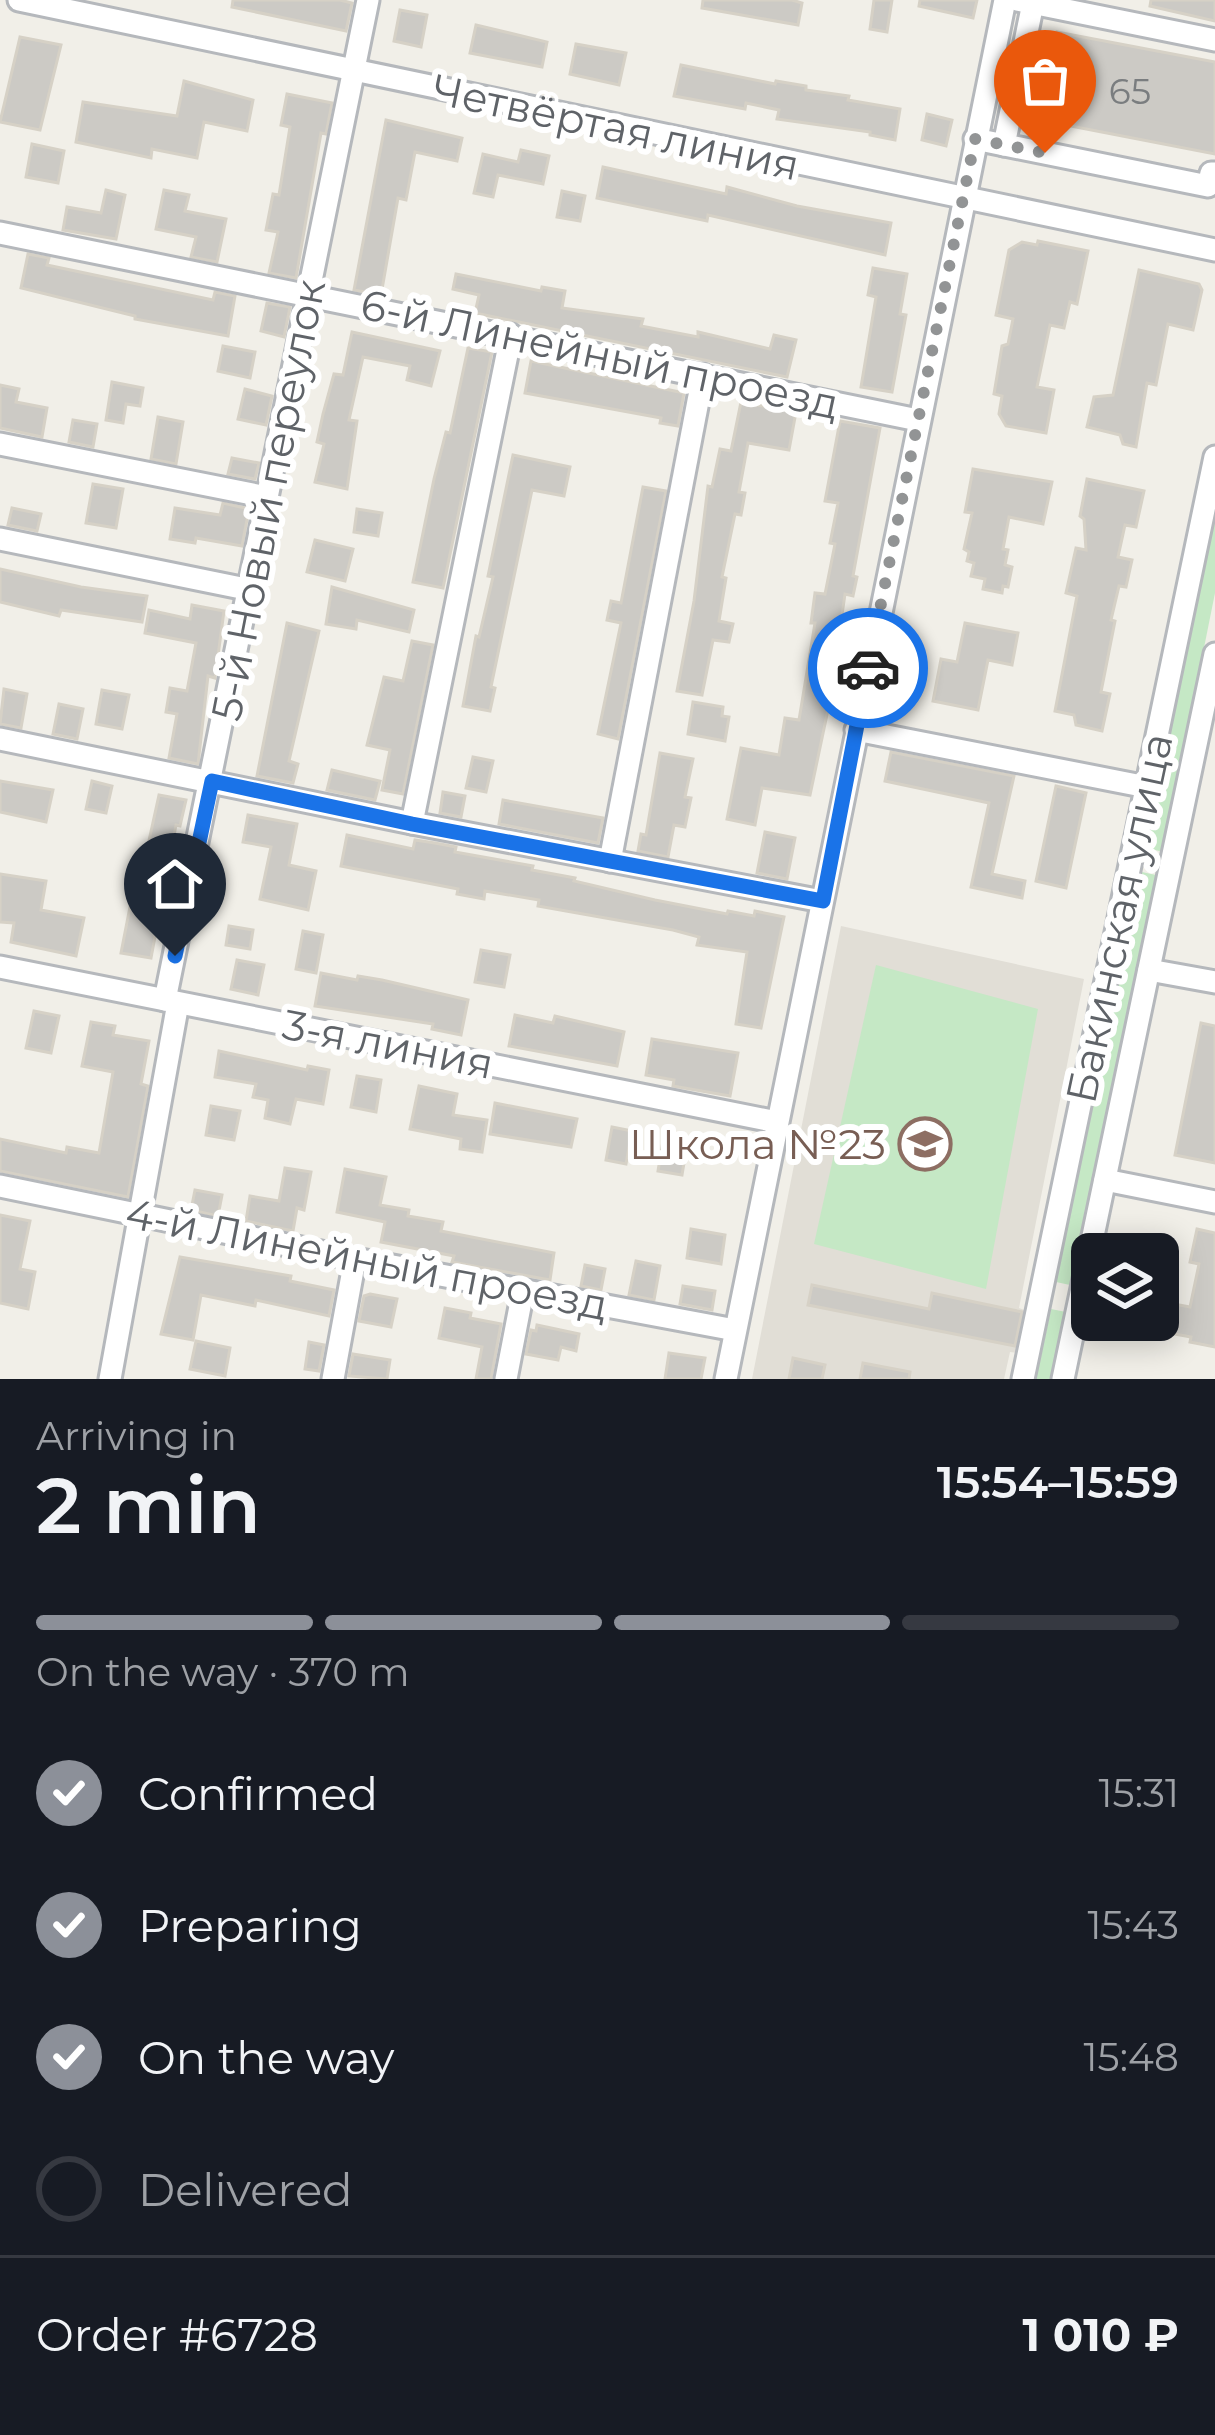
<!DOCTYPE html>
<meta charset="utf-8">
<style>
:root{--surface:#171b24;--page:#242831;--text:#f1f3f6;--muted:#9ea1a6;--line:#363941;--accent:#8c9099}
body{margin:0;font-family:Montserrat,sans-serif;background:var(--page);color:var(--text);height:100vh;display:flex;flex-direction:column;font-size:45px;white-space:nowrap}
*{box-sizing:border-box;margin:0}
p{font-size:39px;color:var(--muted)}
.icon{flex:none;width:66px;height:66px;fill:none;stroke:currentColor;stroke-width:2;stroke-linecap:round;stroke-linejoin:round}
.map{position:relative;height:1379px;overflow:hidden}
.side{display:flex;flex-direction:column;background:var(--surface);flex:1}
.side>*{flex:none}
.controls{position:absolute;left:1071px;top:1233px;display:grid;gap:24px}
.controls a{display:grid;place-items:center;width:108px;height:108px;border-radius:18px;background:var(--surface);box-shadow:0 6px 30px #0003;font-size:60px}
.pin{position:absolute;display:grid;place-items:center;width:102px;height:102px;color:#fff;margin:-123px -51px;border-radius:50% 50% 50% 0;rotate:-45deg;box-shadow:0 0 12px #0007}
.pin .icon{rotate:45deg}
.courier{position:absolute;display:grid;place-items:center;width:120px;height:120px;margin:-60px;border:9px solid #1a73e8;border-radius:50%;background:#fff;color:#222;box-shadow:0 3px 15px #0007}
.summary em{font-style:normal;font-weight:600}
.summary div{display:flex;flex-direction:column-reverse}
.summary{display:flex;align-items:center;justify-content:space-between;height:204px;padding:0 36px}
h1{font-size:78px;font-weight:600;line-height:90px}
.bar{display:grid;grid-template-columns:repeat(4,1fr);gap:18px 12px;align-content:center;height:144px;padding:0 36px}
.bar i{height:15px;border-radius:9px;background:var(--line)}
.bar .active{background:var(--accent)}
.bar p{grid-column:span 4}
.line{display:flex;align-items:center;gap:30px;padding:0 36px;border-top:3px solid var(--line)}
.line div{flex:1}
ol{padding:0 36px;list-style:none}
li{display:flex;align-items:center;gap:36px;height:132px}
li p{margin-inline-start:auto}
li .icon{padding:12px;border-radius:50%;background:var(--accent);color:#fff;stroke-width:4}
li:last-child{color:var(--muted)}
li i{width:66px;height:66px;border:6px solid var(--line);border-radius:50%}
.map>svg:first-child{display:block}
.education{fill:#e1ded6}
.green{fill:#c5e8c5}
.building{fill:#cccac5;stroke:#d6d1c6;stroke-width:3}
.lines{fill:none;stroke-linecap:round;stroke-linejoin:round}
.minor-casing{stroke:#b5b8bc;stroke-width:27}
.minor{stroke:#fff;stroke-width:21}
.done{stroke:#929495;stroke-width:12;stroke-dasharray:0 21.6}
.route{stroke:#1a73e8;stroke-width:15}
.labels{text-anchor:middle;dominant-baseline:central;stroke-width:12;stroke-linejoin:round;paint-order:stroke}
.number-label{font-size:36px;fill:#7a7d7f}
.street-label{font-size:42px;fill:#5f6368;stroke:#fff}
.education-label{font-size:42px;fill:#785e54;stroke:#fff;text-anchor:end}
</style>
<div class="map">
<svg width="1215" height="1379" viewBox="0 0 1215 1379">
<rect width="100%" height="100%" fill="#f1efe8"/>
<!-- education -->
<polygon class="education" points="841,926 1084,979 1019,1308 1027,1311 1018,1353 1010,1352 1004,1379 752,1379"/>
<!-- green -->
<g class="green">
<polygon points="1215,512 1215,593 1163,852 1147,848"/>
<polygon points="1142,872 1156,875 1070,1285 1056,1282"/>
<polygon points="876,965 1038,1009 986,1289 814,1244"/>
<polygon points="1051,1309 1066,1312 1053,1379 1036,1379"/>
</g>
<!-- building -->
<g class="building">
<polygon points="233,0 340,0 352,3 346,31 232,7"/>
<polygon points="703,0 792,0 802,3 798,25 702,8"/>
<polygon points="874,0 892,0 887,32 870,29"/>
<polygon points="920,0 977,0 973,18 919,6"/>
<polygon points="1151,0 1215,0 1215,21 1150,6"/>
<polygon points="400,10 427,15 421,47 394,41"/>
<polygon points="476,25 547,42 542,67 470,53"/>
<polygon points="1057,32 1215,62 1215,154 1040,120"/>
<polygon points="20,37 61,45 40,130 0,122"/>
<polygon points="576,44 626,53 619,85 570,74"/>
<polygon points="681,65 775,84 776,81 806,86 806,90 849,96 848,100 900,109 895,140 870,135 870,132 777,119 779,110 746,103 745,109 674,96"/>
<polygon points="184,81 253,100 247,131 204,122 197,158 152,149 151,158 76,142 83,102 177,116"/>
<polygon points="287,94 332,103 326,134 321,133 296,278 269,273 278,232 266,230 273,194 279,195 290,127 281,125"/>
<polygon points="927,114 952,120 946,146 922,140"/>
<polygon points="386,120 462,138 457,161 415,152 406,200 398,198 381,295 354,290"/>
<polygon points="32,144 64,151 58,183 26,177"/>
<polygon points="521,150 549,156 543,184 498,175 493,197 474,193 483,154 518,162"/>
<polygon points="603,167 726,194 727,187 797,206 891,223 885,255 708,215 707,221 597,198"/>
<polygon points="106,190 125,195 116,239 63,230 67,207 101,213"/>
<polygon points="164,190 189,195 185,211 226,219 217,262 191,257 196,237 156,229"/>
<polygon points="562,191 585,196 580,221 557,217"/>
<polygon points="1038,241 1088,251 1077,304 1070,302 1064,328 1050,325 1037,387 1054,390 1046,433 1006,426 999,414 1002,396 994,394 1002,346 1008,344 1013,319 996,315 1009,250 1022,242 1037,245"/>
<polygon points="28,254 49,258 47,265 213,300 215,292 235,296 228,336 135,319 135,316 21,288"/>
<polygon points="873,268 907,274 900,314 906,315 892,392 861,387 876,297 868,295"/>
<polygon points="1139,270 1199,284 1202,290 1193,330 1168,324 1156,385 1147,383 1136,447 1123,444 1120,435 1087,427 1094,397 1113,395"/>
<polygon points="456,274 541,291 542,287 565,291 562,308 643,319 641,326 698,337 698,332 770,349 774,335 796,340 787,377 475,313 479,295 453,289"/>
<polygon points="267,303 290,307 284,337 261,331"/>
<polygon points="352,332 440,351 431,386 407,380 410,366 363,357 349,420 357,421 347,489 315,482 324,444 317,442 323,414 334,374 343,375"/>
<polygon points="223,346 255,352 250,378 218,371"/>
<polygon points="468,348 492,352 443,588 413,582 434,479 446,432 450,433"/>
<polygon points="531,361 684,393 678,426 660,423 661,418 525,393"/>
<polygon points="112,382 143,388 140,406 126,404 123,423 106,420"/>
<polygon points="0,385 19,389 16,402 47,408 42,437 0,428"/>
<polygon points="245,389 272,396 266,425 238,419"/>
<polygon points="741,402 796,412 789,450 748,443 739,492 745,493 741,515 735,514 722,577 726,578 719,621 733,624 729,642 713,640 702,695 677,691 694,601 708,486 712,487 720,449 731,451"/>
<polygon points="158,417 183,422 176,464 151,459"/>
<polygon points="73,420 97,424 93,447 69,442"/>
<polygon points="840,421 880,428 853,576 857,577 853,596 845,594 829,705 810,795 762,788 755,825 727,819 741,748 779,755 785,718 799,720 815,623 811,623 815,593 825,594 835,544 830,543 838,503 825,501"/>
<polygon points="513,455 570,467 564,496 532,490 491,687 495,688 490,711 463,706 476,636 479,637 493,577 488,576"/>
<polygon points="232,458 259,463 255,479 228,474"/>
<polygon points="973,469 1052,482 1043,524 1009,517 1003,549 1008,550 1005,565 1012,567 1008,587 1003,586 1002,593 983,589 985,579 971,576 974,563 967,561 969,552 964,549 972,513 965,512"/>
<polygon points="1087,479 1144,491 1136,527 1125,525 1118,557 1132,560 1126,587 1119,586 1111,620 1115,621 1101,692 1110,694 1102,731 1076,725 1074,715 1055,711 1077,596 1066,593 1076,548 1086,550 1084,519 1080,516"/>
<polygon points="93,484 123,489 116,528 86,523"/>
<polygon points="643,487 666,491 618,739 598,734 621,623 607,620 611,601 621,603"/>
<polygon points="223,503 249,509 242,546 196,538 195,543 170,539 175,508 220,515"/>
<polygon points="12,508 41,514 37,531 8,525"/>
<polygon points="357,509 382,513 378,536 354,532"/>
<polygon points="315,540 353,549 345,581 307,572"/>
<polygon points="0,569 81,587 147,596 142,622 61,610 59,616 0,602"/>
<polygon points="332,587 414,610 409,632 357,620 356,629 326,624"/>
<polygon points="192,605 224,611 215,678 208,676 198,764 169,758 177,714 166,712 170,688 187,691 196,643 145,633 149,610 190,619"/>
<polygon points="287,623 319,631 289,761 298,764 293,783 257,776"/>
<polygon points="965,623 1018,633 1012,665 988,660 978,710 933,701 941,659 957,662"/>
<polygon points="412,641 433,645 403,794 382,790 390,750 367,745 384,677 403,681"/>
<polygon points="4,689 27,694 21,728 0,724"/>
<polygon points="102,690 129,695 122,729 96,724"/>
<polygon points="693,702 723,707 722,716 729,717 725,741 688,734"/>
<polygon points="59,704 83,709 77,739 53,734"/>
<polygon points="891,752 1014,776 992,874 1025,881 1022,898 971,887 989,803 885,781"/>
<polygon points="660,753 693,759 685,797 691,798 685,827 674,825 668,857 638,851 641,834 646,835"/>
<polygon points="473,757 493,761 486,792 466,788"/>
<polygon points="332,770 380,781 375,800 327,790"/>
<polygon points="0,781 53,790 46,822 0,812"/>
<polygon points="92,781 112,786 106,813 86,809"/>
<polygon points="1056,786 1086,793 1066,888 1036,881"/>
<polygon points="443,792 465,796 461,817 440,813"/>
<polygon points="159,795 186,800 180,826 176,825 151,958 121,953 136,876 141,877"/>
<polygon points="503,800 603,818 598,843 499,824"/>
<polygon points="248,815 297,824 289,865 316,871 308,910 260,899 271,847 243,842"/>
<polygon points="765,832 795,838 787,879 757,873"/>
<polygon points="347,835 413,849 415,840 435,843 456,847 455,852 533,866 532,870 575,878 574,881 655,900 727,914 728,911 754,916 755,911 784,917 761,1028 736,1024 747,952 697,945 699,937 673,930 538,906 539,900 485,891 484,899 457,894 458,889 341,866"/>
<polygon points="0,874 46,881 41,910 84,918 76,956 11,942 14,923 0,922"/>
<polygon points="229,926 253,930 250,949 226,945"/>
<polygon points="303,931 323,935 316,973 296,969"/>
<polygon points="481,950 510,955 504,987 475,982"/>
<polygon points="237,960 264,965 258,995 231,989"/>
<polygon points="321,973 357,980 358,976 382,980 468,1000 461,1035 432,1029 433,1024 315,1006"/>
<polygon points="34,1011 59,1016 51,1053 26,1048"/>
<polygon points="515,1015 553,1023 555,1016 624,1032 617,1066 509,1046"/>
<polygon points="91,1022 115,1026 113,1035 149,1041 141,1084 148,1086 128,1197 0,1171 0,1139 66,1153 67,1147 99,1153 113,1072 82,1066"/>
<polygon points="1201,1023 1215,1026 1215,1163 1175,1155"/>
<polygon points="652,1039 738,1053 730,1096 673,1086 674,1080 646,1075"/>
<polygon points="219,1051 307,1070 308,1066 329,1070 323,1104 296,1099 290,1124 265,1118 268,1100 253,1097 256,1084 215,1077"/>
<polygon points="357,1076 381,1080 376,1112 351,1107"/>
<polygon points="419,1086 457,1094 453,1115 487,1120 482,1152 460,1149 461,1139 410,1129"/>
<polygon points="495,1103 577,1119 571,1147 490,1134"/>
<polygon points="211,1106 240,1111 234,1140 206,1135"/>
<polygon points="612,1127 632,1131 626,1164 606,1160"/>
<polygon points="664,1135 688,1139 682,1175 658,1171"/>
<polygon points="285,1168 311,1172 304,1210 297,1208 293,1231 246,1221 250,1196 279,1201"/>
<polygon points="345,1169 386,1177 380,1205 409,1210 408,1216 443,1222 441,1231 554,1253 550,1280 452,1262 454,1256 381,1242 385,1222 337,1212"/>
<polygon points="195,1190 222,1195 218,1216 191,1210"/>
<polygon points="0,1215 30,1221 20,1269 35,1272 28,1309 0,1303"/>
<polygon points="691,1229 725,1235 721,1264 687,1258"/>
<polygon points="1197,1229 1215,1233 1215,1347 1190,1342 1191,1337 1158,1331 1158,1301 1190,1307 1199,1264 1190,1262"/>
<polygon points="180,1257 291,1276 290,1281 334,1290 329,1316 256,1300 255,1306 201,1295 193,1340 161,1334"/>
<polygon points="636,1261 660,1266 654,1300 629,1295"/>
<polygon points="585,1265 605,1269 601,1290 581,1286"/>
<polygon points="812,1285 929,1309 932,1293 1022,1312 1015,1346 808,1305"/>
<polygon points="683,1286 715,1291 712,1310 680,1304"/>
<polygon points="370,1294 397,1299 391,1327 359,1321 364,1296"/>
<polygon points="445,1308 471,1313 470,1318 501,1324 491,1379 476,1379 482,1347 439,1338"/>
<polygon points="537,1325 579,1334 576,1351 561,1347 558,1360 526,1354 531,1330 536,1331"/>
<polygon points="196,1341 230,1348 225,1376 190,1369"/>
<polygon points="309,1342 324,1345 319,1371 305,1369"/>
<polygon points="669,1353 705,1358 701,1379 665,1379"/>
<polygon points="353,1354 390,1360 387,1379 349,1376"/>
<polygon points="793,1358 825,1365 822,1379 789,1379"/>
<polygon points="863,1363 910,1372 909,1379 860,1379"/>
</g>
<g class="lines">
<!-- minor casing -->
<g class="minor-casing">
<g id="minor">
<polyline points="19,0 1215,250"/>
<polyline points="1017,0 1215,40"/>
<polyline points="975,139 1208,186 1211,173 1215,173"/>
<polyline points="1004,145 1033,3"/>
<polyline points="0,233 918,420"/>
<polyline points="0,444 267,497"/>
<polyline points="0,539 251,590"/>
<polyline points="856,730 1147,787"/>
<polyline points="0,739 412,823 822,901"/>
<polyline points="412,823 511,335"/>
<polyline points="610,861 703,375"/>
<polyline points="0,967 777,1122"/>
<polyline points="1149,970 1215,982"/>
<polyline points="165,1000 368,0"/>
<polyline points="1105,1180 1215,1202"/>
<polyline points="0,1186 355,1259 735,1330"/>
<polyline points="110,1379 178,1003"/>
<polyline points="333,1379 355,1259"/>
<polyline points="506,1379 523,1291"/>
<polyline points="726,1379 1005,0"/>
<polyline points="1023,1379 1215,457"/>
<polyline points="1063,1379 1215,654"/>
</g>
</g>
<!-- minor -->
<use href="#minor" class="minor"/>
</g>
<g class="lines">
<!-- done -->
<polyline class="done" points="868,668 975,139 1045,153"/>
<!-- route -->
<polyline class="route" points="175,956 212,781 412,824 823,901 868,668"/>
</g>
<!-- icons -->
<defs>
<g id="school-ring" transform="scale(2.7)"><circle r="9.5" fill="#fff" stroke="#8d6e63" stroke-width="1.5"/><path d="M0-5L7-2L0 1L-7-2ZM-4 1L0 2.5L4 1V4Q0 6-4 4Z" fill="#8d6e63"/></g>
</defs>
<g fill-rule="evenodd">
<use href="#school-ring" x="925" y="1144"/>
</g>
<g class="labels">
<!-- number labels -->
<g class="number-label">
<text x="1130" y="91">65</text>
</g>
<!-- street labels -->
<g class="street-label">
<text transform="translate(616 127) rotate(12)">Четвёртая линия</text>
<text transform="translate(600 354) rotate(12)">6-й Линейный проезд</text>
<text transform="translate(268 500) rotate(-79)">5-й Новый переулок</text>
<text transform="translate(1119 918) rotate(-78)">Бакинская улица</text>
<text transform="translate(388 1044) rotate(11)">3-я линия</text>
<text transform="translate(367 1259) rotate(11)">4-й Линейный проезд</text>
</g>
<!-- education labels -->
<g class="education-label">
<text x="886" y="1144">Школа №23</text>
</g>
</g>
</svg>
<div class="controls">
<a><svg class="icon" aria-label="layers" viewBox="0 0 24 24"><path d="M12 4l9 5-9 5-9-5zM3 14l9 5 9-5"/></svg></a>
</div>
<div class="pin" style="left:1045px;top:153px;background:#ea580c"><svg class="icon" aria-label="bag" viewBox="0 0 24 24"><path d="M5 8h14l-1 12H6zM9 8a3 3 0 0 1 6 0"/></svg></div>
<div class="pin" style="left:175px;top:956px;background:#1f2937"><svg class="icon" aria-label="home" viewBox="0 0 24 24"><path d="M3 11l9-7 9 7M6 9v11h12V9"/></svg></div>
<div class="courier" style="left:868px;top:668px"><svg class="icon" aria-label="car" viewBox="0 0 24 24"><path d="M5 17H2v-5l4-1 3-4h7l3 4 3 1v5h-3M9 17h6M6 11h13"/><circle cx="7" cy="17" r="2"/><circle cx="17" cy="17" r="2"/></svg></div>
</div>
<section class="side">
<div class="summary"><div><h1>2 min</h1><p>Arriving in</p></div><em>15:54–15:59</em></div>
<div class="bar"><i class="active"></i><i class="active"></i><i class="active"></i><i></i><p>On the way · 370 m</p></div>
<ol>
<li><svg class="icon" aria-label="check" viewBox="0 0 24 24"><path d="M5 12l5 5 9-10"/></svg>Confirmed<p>15:31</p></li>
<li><svg class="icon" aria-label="check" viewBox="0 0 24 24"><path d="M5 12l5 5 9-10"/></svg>Preparing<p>15:43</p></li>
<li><svg class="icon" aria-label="check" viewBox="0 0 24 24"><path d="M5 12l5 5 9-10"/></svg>On the way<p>15:48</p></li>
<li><i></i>Delivered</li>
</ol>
<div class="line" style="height:156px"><div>Order #6728</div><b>1 010 ₽</b></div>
</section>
